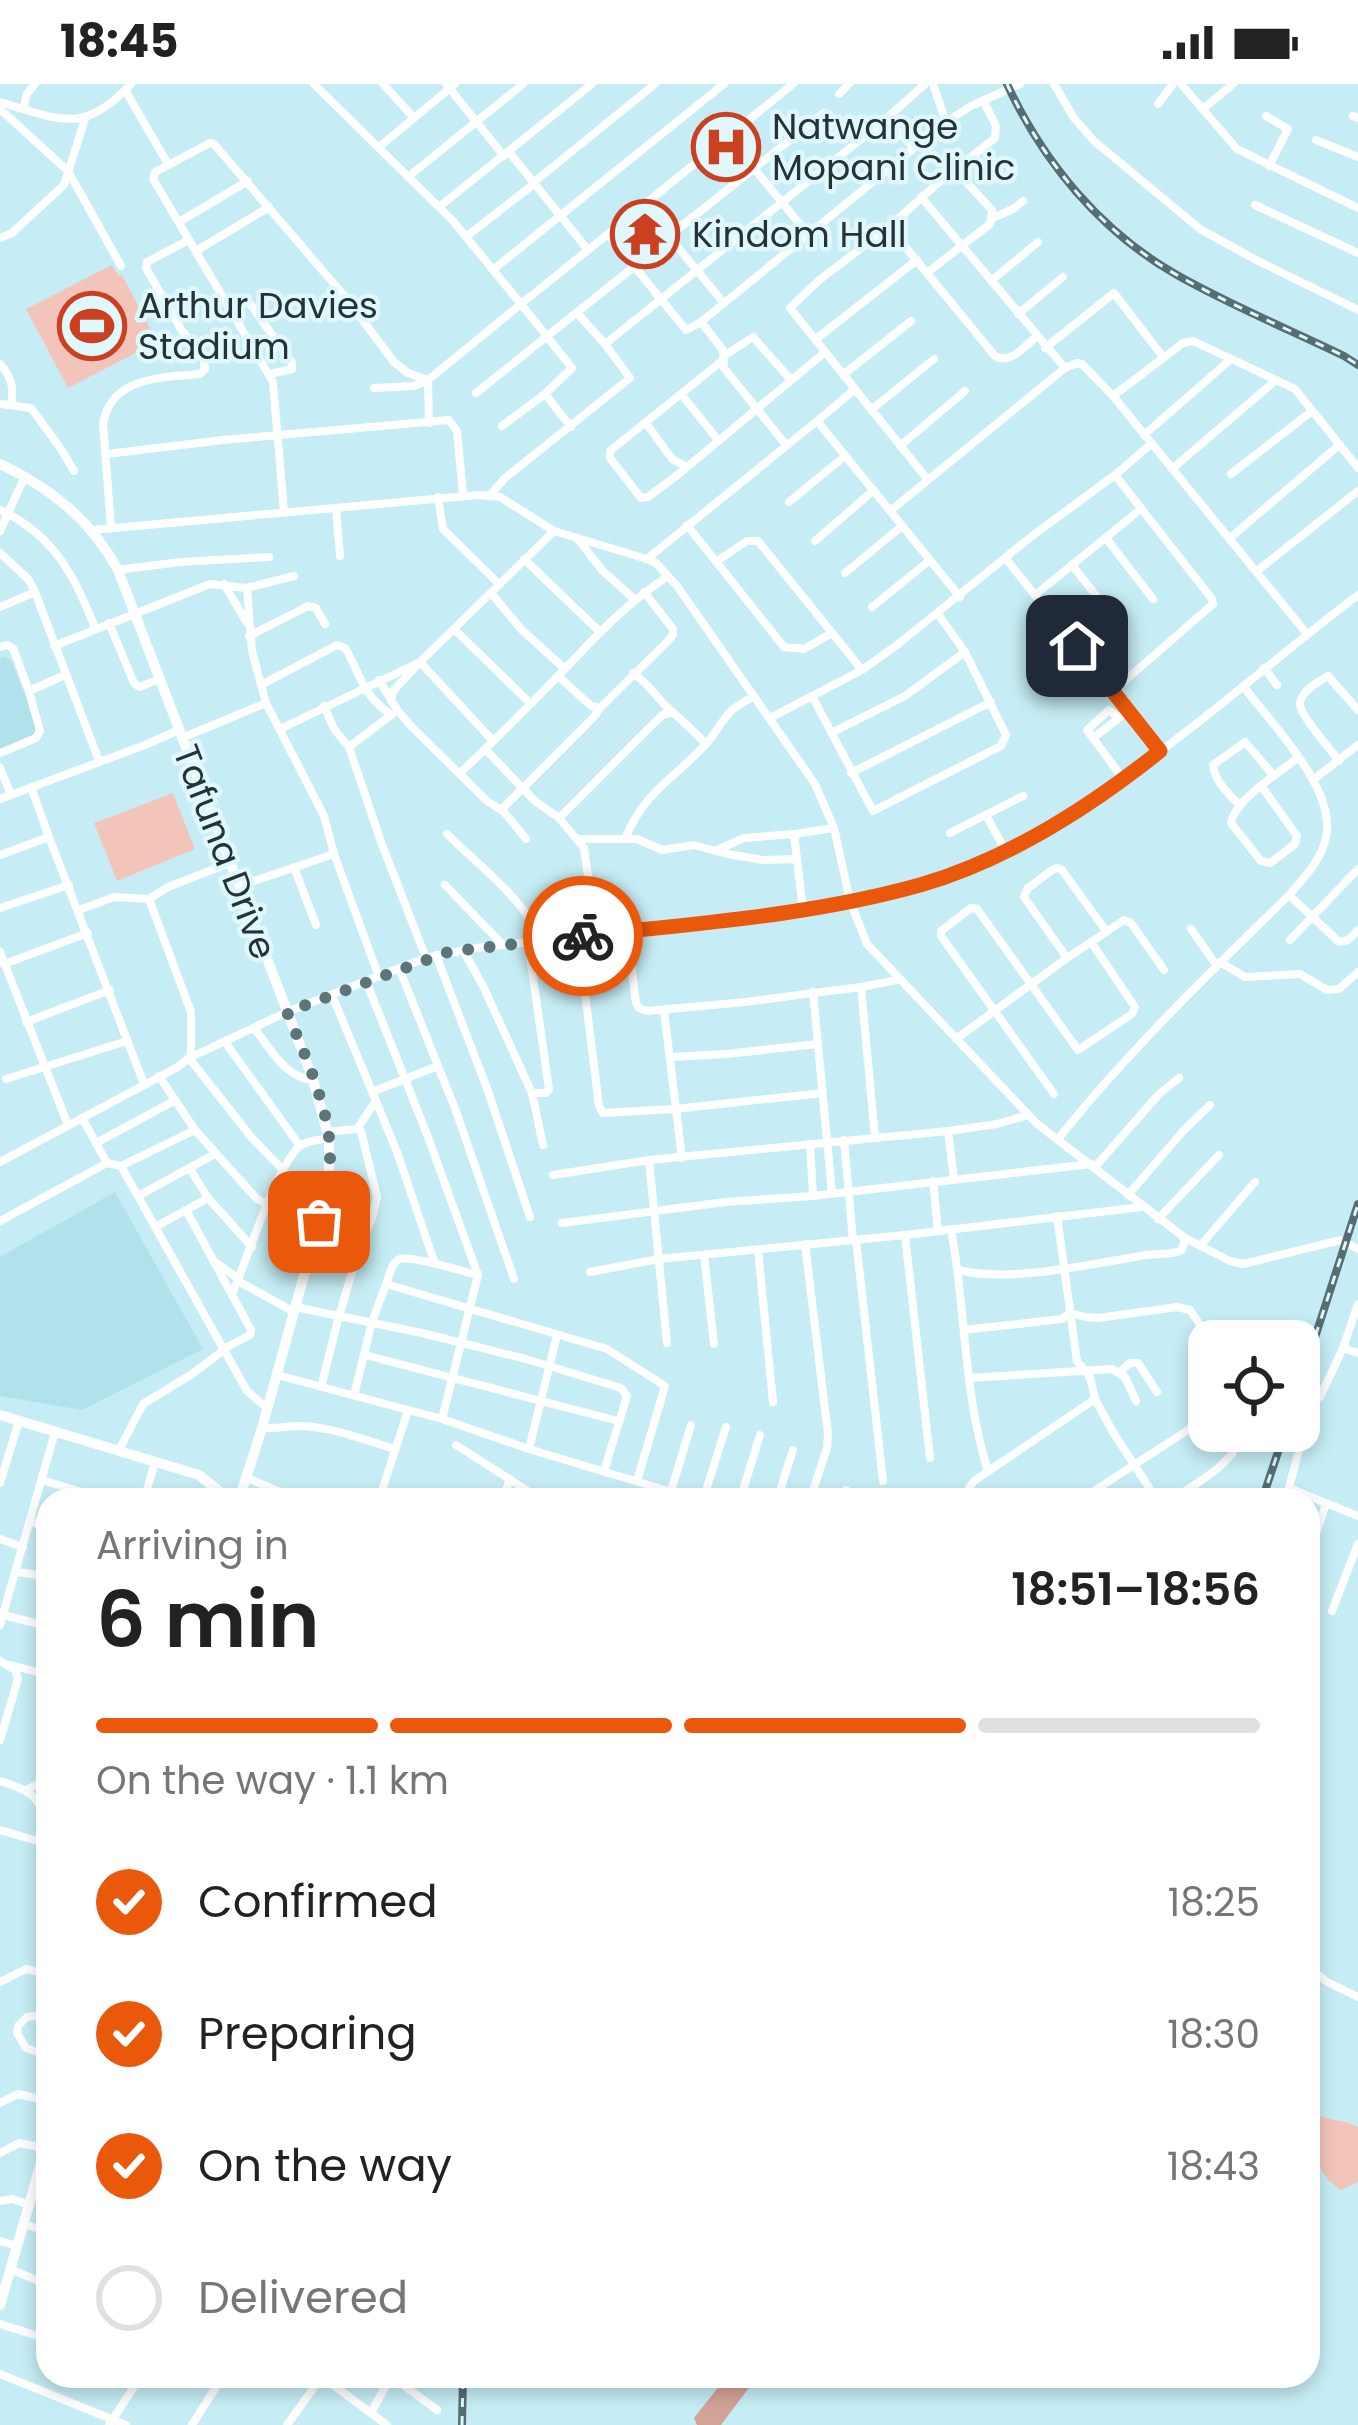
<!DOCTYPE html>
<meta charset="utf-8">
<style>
:root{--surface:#fff;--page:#f2f2f2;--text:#222;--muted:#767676;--line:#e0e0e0;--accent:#ea580c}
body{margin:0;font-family:Poppins,sans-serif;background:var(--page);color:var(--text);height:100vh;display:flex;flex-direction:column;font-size:45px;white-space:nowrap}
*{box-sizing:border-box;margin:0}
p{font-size:39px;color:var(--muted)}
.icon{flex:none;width:66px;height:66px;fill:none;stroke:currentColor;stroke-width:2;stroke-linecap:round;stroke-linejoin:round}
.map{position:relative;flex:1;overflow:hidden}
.side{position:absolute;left:36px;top:1404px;width:1284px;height:900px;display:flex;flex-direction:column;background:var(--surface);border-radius:36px;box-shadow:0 6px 18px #0003}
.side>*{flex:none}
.controls{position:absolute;left:1188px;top:1236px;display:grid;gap:24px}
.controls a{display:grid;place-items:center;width:132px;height:132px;border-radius:24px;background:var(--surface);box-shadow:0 6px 18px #0003;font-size:60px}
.pin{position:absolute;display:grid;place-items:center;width:102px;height:102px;color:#fff;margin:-51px;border-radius:24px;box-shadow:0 6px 18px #0006}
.courier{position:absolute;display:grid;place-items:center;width:120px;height:120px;margin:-60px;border:9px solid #ea580c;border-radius:50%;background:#fff;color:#222;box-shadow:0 3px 15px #0007}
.overview em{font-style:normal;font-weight:600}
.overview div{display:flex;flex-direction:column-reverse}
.overview{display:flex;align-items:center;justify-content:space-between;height:204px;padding:0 60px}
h1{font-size:78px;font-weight:600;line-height:90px}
.bar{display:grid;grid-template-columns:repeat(4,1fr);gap:18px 12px;align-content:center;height:144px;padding:0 60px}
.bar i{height:15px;border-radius:9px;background:var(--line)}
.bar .active{background:var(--accent)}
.bar p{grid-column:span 4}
ol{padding:0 60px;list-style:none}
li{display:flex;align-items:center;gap:36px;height:132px}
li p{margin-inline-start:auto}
li .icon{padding:12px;border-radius:50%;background:var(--accent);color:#fff;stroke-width:4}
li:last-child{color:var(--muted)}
li i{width:66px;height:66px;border:6px solid var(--line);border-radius:50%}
.status{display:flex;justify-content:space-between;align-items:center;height:84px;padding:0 60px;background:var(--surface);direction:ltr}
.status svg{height:33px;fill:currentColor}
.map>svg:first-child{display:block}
.built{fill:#b1e1eb}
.green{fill:#f3c5ba}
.forest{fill:#d3a397}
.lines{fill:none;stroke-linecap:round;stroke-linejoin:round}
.minor{stroke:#fff;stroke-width:8}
.major{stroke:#fff;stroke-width:10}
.rail-casing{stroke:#566d71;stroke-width:8}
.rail{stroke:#e0f7fc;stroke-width:3;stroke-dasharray:9;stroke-linecap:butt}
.done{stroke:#5d7479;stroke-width:12;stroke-dasharray:0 21.6}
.route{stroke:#ea580c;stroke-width:15}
.labels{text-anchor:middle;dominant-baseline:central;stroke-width:9;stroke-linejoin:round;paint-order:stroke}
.poi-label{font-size:36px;fill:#243336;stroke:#e0f7fc;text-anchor:start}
.street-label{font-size:36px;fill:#243336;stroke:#e0f7fc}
</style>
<div class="status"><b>18:45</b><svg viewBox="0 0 49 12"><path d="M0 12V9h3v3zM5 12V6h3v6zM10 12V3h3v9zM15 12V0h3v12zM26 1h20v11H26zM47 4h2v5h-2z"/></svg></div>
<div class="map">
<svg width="1358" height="2341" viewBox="0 0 1358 2341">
<rect width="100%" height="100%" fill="#c6edf5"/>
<!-- built -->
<g class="built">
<polygon points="4,573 11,576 39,647 36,654 0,668 0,574"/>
<polygon points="115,1108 203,1265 82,1326 0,1312 0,1173"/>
</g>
<!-- green -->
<g class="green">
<polygon points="112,181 119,192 122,191 157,258 68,304 26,225"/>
<polygon points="173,709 195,765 117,797 94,739"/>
<path d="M1314 2030C1329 2037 1344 2035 1358 2043V2098L1341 2106 1328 2096 1308 2064V2033Z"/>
</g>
<!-- forest -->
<polygon class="forest" points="732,2292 770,2292 748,2305 721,2341 697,2341 694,2334 720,2301"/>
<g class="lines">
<!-- minor -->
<g class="minor">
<polyline points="314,0 453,137 521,220 608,150 686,246 701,238 946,38 971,22 1020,0"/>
<polyline points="383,0 414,34"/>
<polyline points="446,0 504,72"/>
<polyline points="933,0 946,38"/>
<polyline points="1054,0 1074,34 1094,57 1200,145 1256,176 1358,226"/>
<polyline points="1181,0 1237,65 1358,124"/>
<polyline points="125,6 168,80"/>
<polyline points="839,10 849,0"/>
<path d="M0 18C61 36 83 51 131 0"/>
<polyline points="1158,20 1173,0"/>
<polyline points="0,25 68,87 121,182"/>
<polyline points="23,25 27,10 35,0"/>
<polyline points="1203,25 1233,0"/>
<polyline points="1266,32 1288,45 1269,82"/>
<polyline points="1353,32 1358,34"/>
<polyline points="886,35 914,64"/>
<polyline points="727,52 808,150"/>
<polyline points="1316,56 1358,73"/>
<polyline points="379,63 455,0"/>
<polyline points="509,68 588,166"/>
<polyline points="408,93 523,0"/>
<polyline points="533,99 655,0"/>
<polyline points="921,113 1065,284"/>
<polyline points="643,121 723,218"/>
<polyline points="1255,121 1358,169"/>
<polyline points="439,123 592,0"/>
<polyline points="993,134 1013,125 1023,117"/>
<polyline points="179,138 248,97"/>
<path d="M889 143 995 272C1010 281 1025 262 1036 253"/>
<polyline points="608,150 793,0"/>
<polyline points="467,152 534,100"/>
<polyline points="669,152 824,29"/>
<polyline points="0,154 12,149 64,101 85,35"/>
<polyline points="196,167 269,123"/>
<polyline points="494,185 724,0"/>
<polyline points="928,188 990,140 992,126 955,86"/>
<polyline points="991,197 1038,158"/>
<polyline points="251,221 292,279 292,285 270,290"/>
<polyline points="1018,230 1063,193"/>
<polyline points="701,238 723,266 724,284 786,361"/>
<polyline points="816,255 917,176"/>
<polyline points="605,260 886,35 925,0"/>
<polyline points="1045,264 1114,209 1163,273"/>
<polyline points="724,272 753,253 791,296"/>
<polyline points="723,276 610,367 610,374 641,414 648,413 680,389 824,269"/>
<path d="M0 280C12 293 14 304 11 321"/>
<polyline points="843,291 911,237"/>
<polyline points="428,296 429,339"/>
<polyline points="374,304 414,302 428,296 521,220 572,284 545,310 502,342"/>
<polyline points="476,309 635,182"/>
<polyline points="545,310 571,343"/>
<polyline points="681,310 718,356"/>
<polyline points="1113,312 1183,259 1193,257 1295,305 1358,384"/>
<polyline points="0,320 31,324 61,365 74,387"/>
<polyline points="871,326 934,275"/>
<polyline points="817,337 854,306"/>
<polyline points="646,339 672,375 687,383"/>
<polyline points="1144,351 1230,276"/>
<polyline points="900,362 965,307"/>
<polyline points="107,370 223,356 449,336 457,347 463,411"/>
<polyline points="1172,385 1276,296"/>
<polyline points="1231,390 1312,327"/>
<polyline points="928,396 790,224 818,197 889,143 938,99 995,54 996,42 984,18"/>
<polyline points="489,412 505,394 630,294 605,260 577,229"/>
<polyline points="438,413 443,445 499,500"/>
<polyline points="789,418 845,372"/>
<polyline points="336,424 340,472"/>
<path d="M0 426C53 450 75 492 95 544"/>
<polyline points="890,427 1065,284 1077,279 1082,280 1113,312 1307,550"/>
<polyline points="284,428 273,298 153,95 155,88 210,59 214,60 347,215 394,278 408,289 428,296"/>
<polyline points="687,441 784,563 804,565 832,549"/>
<path d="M111 443 103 340C110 293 163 293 200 290L205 285 203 271 182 247 146 184 147 178 189 156"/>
<polyline points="92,446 478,411 500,413 554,447 647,475 656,479 677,502 815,700 834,744 850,817 867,860 1036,1039 1185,1154 1230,1177 1243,1180 1341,1156 1358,1165"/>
<polyline points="0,447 25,392"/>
<polyline points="577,454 602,486 634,515"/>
<polyline points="1106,454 1153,515"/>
<polyline points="1230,454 1338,362"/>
<polyline points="815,457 874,406"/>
<polyline points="0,469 29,496 35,508 99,677"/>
<polyline points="524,475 599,547"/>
<polyline points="647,475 817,337 960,513"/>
<polyline points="1007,476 1159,667"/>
<polyline points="717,477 747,457 758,457 862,586"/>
<polyline points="1072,481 1120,542"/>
<polyline points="118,486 180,478 269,473"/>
<polyline points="1257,487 1358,407"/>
<polyline points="845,489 902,442"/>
<polyline points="224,500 247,539"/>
<polyline points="247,504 252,567 266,619 324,732 334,770 379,893"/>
<polyline points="491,509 522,546 565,585"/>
<polyline points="1035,511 1141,425"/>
<polyline points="0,523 35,508"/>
<polyline points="872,523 930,476"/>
<polyline points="109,539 134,599 139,603 160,595"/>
<polyline points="455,546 531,620"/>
<polyline points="249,552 308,522 316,524 325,540"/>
<polyline points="54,562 210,500 247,504 294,492"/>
<polyline points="0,563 7,561 13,564 29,607 40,647 36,654 0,669"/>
<polyline points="1264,584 1277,601"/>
<path d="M633 589C649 600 656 613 669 625 681 636 694 647 706 660"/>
<polyline points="558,592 591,622 600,624 665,560 673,551 673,545 644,508"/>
<polyline points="1038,595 1077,562"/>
<polyline points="379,596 398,627 411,642 487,717 504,728 526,755"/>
<path d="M261 601 337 561 345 564C362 592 361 611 392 631"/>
<polyline points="29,607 65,591"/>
<polyline points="1113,607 1213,520 1212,515 1115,391"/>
<polyline points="812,612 873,727 1001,662 1006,651 965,568 938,530"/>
<polyline points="391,617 393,607 420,578 554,447"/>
<polyline points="324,622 334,645 349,663 381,758 426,874"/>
<polyline points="770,634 862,586 897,561 1032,452 1115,391 1151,360"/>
<polyline points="1119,634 1109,626 1087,646 1124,696"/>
<polyline points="280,645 420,578 493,657"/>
<polyline points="831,649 905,612 965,568"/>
<polyline points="182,654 266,619"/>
<polyline points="1093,654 1128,627"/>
<polyline points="349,663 391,631"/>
<polyline points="485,665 535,717 559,734 584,764 593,827 585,852"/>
<path d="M1339 677C1331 666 1298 629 1300 619 1301 607 1319 597 1328 592L1358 626"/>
<polyline points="0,684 11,711"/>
<path d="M461 688C493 658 525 626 556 594 595 554 620 524 668 492"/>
<polyline points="851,689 991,618"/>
<polyline points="1314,695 1358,661"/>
<path d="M1262 703 1297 752 1295 760 1270 779 1261 777 1231 739C1235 716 1278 689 1298 674"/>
<polyline points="0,715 145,661 179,646"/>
<path d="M1240 721C1229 712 1214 695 1213 681L1245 658 1274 692"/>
<polyline points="501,726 593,634 600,624"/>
<polyline points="986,731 1005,766"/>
<polyline points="559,734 655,638 664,630 672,629"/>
<polyline points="950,749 1023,712"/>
<path d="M447 750C477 780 527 817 541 857"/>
<polyline points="794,750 834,744"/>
<polyline points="49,753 144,1000"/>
<path d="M578 755H625C645 706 673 696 706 660 715 650 721 638 730 628 736 622 746 617 754 612"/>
<polyline points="625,755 637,755 662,766 694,761 727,770 763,776 797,775 803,827"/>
<polyline points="717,766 744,754 794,750 797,775"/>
<polyline points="0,771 49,753 31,703"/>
<polyline points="294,783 316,841"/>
<polyline points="445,801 502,860"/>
<polyline points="239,802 334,770"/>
<polyline points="1289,811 1339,858 1348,856 1358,846"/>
<polyline points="149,815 191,928 191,973"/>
<polyline points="0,824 69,801"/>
<polyline points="79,826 114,813 149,815 168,803 230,779"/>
<polyline points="1191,845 1217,882"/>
<polyline points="627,847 636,919 639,924 647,927 745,918 861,903 897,896"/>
<polyline points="578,852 599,1022 603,1029 675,1025 822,1009"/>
<polyline points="1290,856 1358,785"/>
<polyline points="528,858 549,1005 546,1009 532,1009"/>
<polyline points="463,866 483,902 532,1009 543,1061"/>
<polyline points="0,868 68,1041"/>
<polyline points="436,871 488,1007 530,1133"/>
<polyline points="1067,874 1024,813 1027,805 1052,786 1057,784 1062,786 1106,847"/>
<polyline points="1220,878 1245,893 1300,890 1327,906 1339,905 1358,888"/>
<polyline points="4,880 88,849"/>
<polyline points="399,884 456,1027 514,1195"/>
<polyline points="366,897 428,1053 478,1191 442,1335"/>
<polyline points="861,903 875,1053"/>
<polyline points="813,908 832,1109"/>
<polyline points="332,911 397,1068 435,1180"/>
<polyline points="664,927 682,1074"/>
<polyline points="26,938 110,906"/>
<path d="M254 944C271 965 284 993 313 996"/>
<polyline points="956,955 1067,874 1124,836 1131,839 1164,886"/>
<polyline points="225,958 300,1062"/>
<polyline points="670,973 726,970 818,960"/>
<polyline points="189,974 252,1054 283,1086"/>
<polyline points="159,992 195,1046 257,1115 267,1120 319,1137"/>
<polyline points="6,995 127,957"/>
<polyline points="372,1008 438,982"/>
<polyline points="1054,1010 941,852 941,847 971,824 977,825 1078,966 1132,930 1135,923 1091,858"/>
<polyline points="357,1045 375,1018"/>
<polyline points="948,1047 954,1095"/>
<path d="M1058 1055C1128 967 1209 890 1289 811 1305 793 1325 772 1327 747 1331 699 1271 639 1243 602"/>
<polyline points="844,1056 853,1156"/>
<polyline points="98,1058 174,1017"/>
<polyline points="810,1060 813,1112"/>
<polyline points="649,1076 667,1259"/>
<path d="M0 1078 176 984 189 974 287 928 366 897 426 874 475 864C542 857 608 849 675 842 768 832 865 824 953 789 1107 728 1228 610 1358 511"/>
<polyline points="107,1079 121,1082 247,1307 267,1324"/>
<polyline points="121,1082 195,1046"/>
<polyline points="1095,1083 1159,1010 1179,994"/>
<polyline points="190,1085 208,1114 252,1163"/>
<polyline points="553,1091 649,1076 948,1047 997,1040 1028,1031"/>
<polyline points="933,1097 938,1147"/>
<polyline points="1128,1111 1184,1046 1210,1021"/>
<polyline points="138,1112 215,1070"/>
<polyline points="186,1126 251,1246 250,1251 223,1265"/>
<polyline points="1057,1132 1077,1277 1090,1293 1095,1315 1113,1348 1157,1416"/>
<polyline points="1158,1135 1219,1071"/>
<polyline points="0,1137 107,1079 82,1034"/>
<polyline points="562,1139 726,1118 813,1112 1091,1080"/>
<polyline points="157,1142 208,1114"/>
<path d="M951 1145C966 1225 963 1309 988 1387"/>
<polyline points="905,1151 930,1374"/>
<polyline points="856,1156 883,1397"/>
<polyline points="805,1160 828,1350 827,1364 810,1416"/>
<polyline points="1200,1162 1255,1098"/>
<polyline points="758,1166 773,1318"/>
<polyline points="704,1171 714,1260"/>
<polyline points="215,1178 239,1195"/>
<path d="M958 1186C1010 1199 1092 1180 1146 1171 1158 1169 1171 1172 1182 1166L1185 1155"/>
<polyline points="590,1188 659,1175 905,1151 1142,1123"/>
<polyline points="238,1197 294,1228"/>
<path d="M386 1200C389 1193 391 1178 400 1175 411 1171 464 1188 478 1191"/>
<path d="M232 1210C246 1179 277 1079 301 1061 308 1056 320 1056 329 1054"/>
<polyline points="1358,1220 1343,1264 1358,1269"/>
<polyline points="295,1223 422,1249 526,1275 621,1304 627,1312 604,1387"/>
<polyline points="964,1246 1062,1235 1070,1229 1085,1233 1098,1234 1177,1223 1190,1226 1211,1257"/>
<polyline points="1343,1264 1320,1313 1305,1321 1307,1335 1289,1404 1358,1432"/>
<polyline points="365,1271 618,1337"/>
<polyline points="1120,1288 1130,1279 1138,1279 1157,1308"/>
<polyline points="277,1291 442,1335 529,1365 698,1416"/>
<polyline points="970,1294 1112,1285 1125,1293 1136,1317"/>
<polyline points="321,1303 339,1232 359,1165 372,1134 377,1113 361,1047 357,1045 327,1048"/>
<polyline points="354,1311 372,1238 386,1200 607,1265 665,1302 637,1397"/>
<path d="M262 1344C276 1345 288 1342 300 1342 333 1343 365 1356 395 1365"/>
<polyline points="456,1361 542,1416"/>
<polyline points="529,1365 557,1251"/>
<polyline points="119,1366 143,1320 192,1290 224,1266"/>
<polyline points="247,1394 299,1416"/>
<polyline points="42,1396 82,1408 89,1416"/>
<polyline points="0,1399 19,1337"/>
<polyline points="671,1407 691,1341"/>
<polyline points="144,1416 155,1378"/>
<polyline points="379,1416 408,1326"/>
<polyline points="502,1416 510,1395"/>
<polyline points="703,1416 726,1343"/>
<polyline points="740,1416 760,1351"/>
<polyline points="777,1416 793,1366"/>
<polyline points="843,1416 846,1406"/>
<polyline points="974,1416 969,1404 974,1397 1095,1315"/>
<path d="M1080 1416 1191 1344C1207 1345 1228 1352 1233 1369 1216 1389 1193 1402 1171 1416"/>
<polyline points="31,1437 48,1446"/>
<polyline points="0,1455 23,1463"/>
<polyline points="1308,1473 1326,1420"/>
<polyline points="16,1488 39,1491 48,1488"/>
<polyline points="1332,1527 1358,1460"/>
<polyline points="3,1531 35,1539 48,1538"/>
<polyline points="0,1541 55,1348"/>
<polyline points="0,1577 15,1586 18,1595 0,1656"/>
<polyline points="11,1581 48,1591"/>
<path d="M0 1697C30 1706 40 1712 48 1744"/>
<polyline points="28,1705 48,1695"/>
<polyline points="0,1746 48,1760"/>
<polyline points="1308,1882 1327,1898 1358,1913"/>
<polyline points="0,1898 26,1885 48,1890"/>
<polyline points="48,1936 37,1932 27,1933 18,1942 17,1949 26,1964 48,1971"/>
<polyline points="0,2019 18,2010 48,2017"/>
<polyline points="0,2069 19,2059 45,2064"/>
<polyline points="0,2117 12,2115 30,2121"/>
<polyline points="24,2140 48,2148"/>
<polyline points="0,2157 17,2162"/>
<polyline points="10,2185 48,2201"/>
<polyline points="0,2240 48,2255"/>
<polyline points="0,2290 126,2341"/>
<polyline points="196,2292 216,2302"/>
<polyline points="321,2292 387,2341"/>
<polyline points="391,2292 437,2326"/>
<polyline points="371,2329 391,2292"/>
<polyline points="109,2341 141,2292"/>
<polyline points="192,2341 223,2292"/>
<polyline points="287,2341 322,2292"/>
</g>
<!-- major -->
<g class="major">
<path d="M0 380C51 404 91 436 118 486L294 945 313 996 329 1054V1084L319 1137 262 1344 239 1416"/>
<polyline points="0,1331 199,1391 230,1416"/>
<polyline points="0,2221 48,2055"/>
</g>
<!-- rail casing -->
<g class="rail-casing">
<g id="rail">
<path d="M1007 0C1043 78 1101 148 1177 191 1230 221 1288 245 1344 272L1358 281"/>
<polyline points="1299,1303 1358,1120"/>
<polyline points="1262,1416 1285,1347"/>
<polyline points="462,2341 463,2292"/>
</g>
</g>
<!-- rail -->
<use href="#rail" class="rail"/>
</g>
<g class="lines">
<!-- done -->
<path class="done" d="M319 1138C323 1116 330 1094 330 1072 331 1027 304 969 287 928L448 868 583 852"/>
<!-- route -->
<path class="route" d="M583 852C697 839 809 832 920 801 1007 776 1090 723 1160 667L1077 562"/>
</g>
<!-- icons -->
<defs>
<g id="hospital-ring" transform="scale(3.45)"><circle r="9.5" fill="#e0f7fc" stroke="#ca4020" stroke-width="1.5"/><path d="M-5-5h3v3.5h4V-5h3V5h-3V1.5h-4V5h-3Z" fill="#ca4020"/></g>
<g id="temple-ring" transform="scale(3.45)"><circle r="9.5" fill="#e0f7fc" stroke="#ca4020" stroke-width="1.5"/><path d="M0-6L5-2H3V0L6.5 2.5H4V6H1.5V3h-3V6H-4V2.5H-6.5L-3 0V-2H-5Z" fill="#ca4020"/></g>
<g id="stadium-ring" transform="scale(3.45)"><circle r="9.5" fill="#e0f7fc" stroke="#ca4020" stroke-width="1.5"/><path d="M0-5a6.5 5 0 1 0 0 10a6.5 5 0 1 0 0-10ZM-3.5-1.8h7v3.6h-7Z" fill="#ca4020"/></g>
</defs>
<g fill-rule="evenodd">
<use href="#hospital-ring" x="726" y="63"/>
<use href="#temple-ring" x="645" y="150"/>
<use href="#stadium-ring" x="92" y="242"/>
</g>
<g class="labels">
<!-- poi labels -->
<g class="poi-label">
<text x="772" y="42">Natwange<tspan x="772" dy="41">Mopani Clinic</tspan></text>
<text x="692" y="150">Kindom Hall</text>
<text x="138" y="221">Arthur Davies<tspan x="138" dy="41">Stadium</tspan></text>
</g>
<!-- street labels -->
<g class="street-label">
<text transform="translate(225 768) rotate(69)">Tafuna Drive</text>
</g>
</g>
</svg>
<div class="controls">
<a><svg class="icon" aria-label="locate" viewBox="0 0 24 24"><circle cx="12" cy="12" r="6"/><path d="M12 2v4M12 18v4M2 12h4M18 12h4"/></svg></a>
</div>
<div class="pin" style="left:319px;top:1138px;background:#ea580c"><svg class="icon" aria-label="bag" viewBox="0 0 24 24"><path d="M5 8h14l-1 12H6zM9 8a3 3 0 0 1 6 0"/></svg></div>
<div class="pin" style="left:1077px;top:562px;background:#1f2937"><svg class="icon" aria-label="home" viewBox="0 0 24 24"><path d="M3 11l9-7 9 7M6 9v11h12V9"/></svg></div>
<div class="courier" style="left:583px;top:852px"><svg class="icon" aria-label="bike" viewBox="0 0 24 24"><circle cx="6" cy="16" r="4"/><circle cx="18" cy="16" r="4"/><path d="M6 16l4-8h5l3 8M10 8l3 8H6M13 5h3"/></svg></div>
<section class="side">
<div class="overview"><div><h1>6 min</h1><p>Arriving in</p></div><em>18:51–18:56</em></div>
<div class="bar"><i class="active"></i><i class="active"></i><i class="active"></i><i></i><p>On the way · 1.1 km</p></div>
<ol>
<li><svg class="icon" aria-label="check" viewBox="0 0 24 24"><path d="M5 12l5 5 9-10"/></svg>Confirmed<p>18:25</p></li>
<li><svg class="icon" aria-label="check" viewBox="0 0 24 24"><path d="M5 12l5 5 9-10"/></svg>Preparing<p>18:30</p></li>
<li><svg class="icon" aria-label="check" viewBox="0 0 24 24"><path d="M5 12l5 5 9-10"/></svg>On the way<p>18:43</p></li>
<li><i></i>Delivered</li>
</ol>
</section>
</div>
